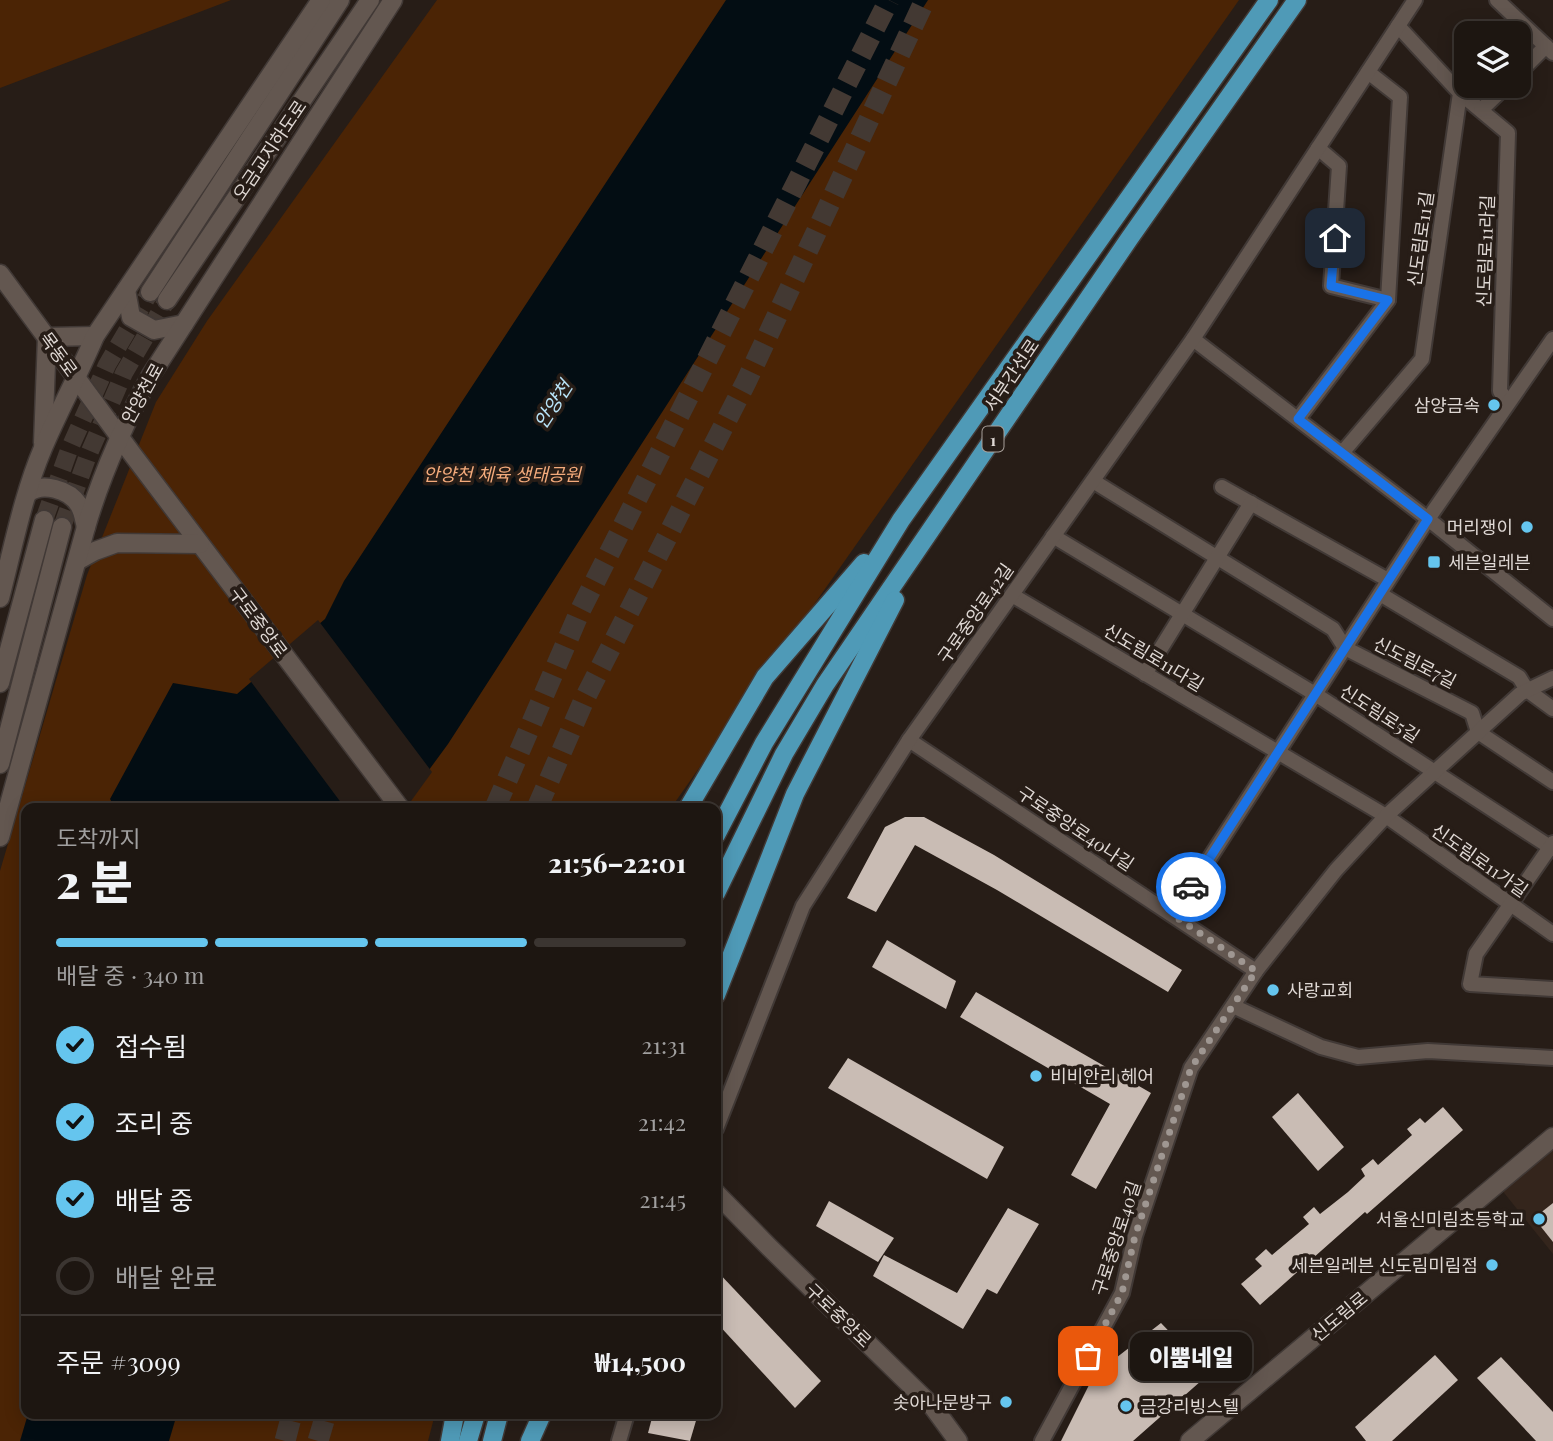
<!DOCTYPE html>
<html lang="ko">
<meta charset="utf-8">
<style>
:root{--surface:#1d1611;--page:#2a231f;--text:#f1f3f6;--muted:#a09f9f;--line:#3b3531;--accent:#65c5ee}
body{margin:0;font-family:"Playfair Display","Noto Sans KR",serif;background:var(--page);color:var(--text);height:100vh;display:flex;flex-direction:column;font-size:26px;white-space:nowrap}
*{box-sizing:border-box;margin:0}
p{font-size:23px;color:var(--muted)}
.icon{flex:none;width:38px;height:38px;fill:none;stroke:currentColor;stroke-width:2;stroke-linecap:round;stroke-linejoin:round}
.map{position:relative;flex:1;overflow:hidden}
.drawer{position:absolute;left:21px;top:803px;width:700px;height:616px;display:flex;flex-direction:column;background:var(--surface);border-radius:14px;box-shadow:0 4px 18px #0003,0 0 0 2px var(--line)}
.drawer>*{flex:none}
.tools{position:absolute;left:1454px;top:21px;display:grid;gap:14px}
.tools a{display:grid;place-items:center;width:77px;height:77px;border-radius:14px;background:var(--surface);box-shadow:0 4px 18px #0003,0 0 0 2px var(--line);font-size:35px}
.pin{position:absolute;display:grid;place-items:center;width:60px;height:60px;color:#fff;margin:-30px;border-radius:14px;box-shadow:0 4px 10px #0006}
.courier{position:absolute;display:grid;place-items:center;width:70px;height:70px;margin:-35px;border:5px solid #1a73e8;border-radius:50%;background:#fff;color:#222;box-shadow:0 2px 9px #0007}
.bubble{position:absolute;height:49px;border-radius:14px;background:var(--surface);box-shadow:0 4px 18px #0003,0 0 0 2px var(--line);font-size:23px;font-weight:800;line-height:49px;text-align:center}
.overview em{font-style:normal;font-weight:800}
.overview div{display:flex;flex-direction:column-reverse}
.overview{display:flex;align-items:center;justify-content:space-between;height:119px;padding:0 35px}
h1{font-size:46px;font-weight:800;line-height:52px}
.bar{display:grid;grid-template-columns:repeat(4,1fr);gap:10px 7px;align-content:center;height:84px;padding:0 35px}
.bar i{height:9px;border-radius:5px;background:var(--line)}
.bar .selected{background:var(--accent)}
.bar p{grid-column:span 4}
.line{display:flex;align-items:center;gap:18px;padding:0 35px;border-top:2px solid var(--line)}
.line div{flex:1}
ol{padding:0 35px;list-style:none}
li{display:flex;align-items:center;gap:21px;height:77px}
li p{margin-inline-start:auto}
li .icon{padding:7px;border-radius:50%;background:var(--accent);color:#111;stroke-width:4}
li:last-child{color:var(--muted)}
li i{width:38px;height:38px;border:4px solid var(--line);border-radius:50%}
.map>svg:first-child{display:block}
.built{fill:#34251c}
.green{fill:#4b2405}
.water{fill:#030d13}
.pier{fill:#271d17}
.building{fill:#c9bcb4}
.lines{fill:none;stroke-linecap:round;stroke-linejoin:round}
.secondary-tunnel{stroke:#433933;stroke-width:18;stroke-dasharray:18 9;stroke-linecap:butt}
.highway-tunnel{stroke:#433933;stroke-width:21;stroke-dasharray:21 10;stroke-linecap:butt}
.street-casing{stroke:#413936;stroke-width:18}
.secondary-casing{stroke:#413936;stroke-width:21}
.primary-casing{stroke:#413936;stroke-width:21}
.street{stroke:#635750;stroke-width:14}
.secondary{stroke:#635750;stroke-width:18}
.primary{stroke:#4f9ab7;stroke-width:18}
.done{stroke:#9f9792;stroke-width:7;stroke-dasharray:0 12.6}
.route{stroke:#1a73e8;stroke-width:9}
.poi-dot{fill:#65c5ee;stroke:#271d17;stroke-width:2.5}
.labels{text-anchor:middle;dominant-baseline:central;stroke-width:7;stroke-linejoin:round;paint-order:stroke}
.shield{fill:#271d17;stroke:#a8a09b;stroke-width:2}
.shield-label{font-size:16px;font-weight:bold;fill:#dfd8d4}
.street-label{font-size:18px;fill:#dfd8d4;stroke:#271d17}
.poi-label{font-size:18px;fill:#dfd8d4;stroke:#271d17;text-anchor:end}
.park-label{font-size:18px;font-style:italic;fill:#f4ab7c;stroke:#271d17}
.water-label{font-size:19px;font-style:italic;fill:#b8e3f8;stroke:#271d17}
</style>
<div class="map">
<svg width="1553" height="1441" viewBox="0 0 1553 1441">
<rect width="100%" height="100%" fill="#271d17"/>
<!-- built -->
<polygon class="built" points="1553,1137 1553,1254 1497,1184"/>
<!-- green -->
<g class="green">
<polygon points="0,0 231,0 0,88"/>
<polygon points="437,0 1239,0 671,808 26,808 26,1414 435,1414 428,1441 0,1441 0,871 87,575 156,402 207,321"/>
</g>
<!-- water -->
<g class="water">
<polygon points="726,0 928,0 448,744 401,808 115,808 110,799 173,683 237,694 325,619 344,581"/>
<polygon points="28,1414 177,1414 169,1441 20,1441"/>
</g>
<!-- pier -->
<polygon class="pier" points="318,620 432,772 406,808 345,808 249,679"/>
<!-- building -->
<g class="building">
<polygon points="905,817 924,817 994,855 1182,970 1168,992 997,890 915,845 876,912 847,898 885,827"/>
<polygon points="887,940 956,981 946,1009 872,967"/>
<polygon points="976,992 1151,1093 1096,1189 1071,1175 1110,1104 960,1017"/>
<polygon points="848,1058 1004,1147 987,1179 828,1088"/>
<polygon points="1298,1093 1344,1147 1318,1171 1272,1117"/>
<polygon points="1443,1107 1463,1130 1367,1214 1365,1212 1260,1305 1241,1284 1262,1266 1255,1259 1266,1249 1272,1255 1309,1224 1303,1217 1314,1207 1320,1214 1348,1192 1365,1176 1361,1169 1373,1159 1378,1165 1412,1135 1407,1129 1420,1118 1425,1123"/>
<polygon points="829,1201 894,1238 878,1262 816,1226"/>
<polygon points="1553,1203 1553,1242 1534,1218"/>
<polygon points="1008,1208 1039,1224 997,1294 987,1289 963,1329 873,1276 884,1255 957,1293"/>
<polygon points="716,1270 821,1381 795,1408 716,1322"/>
<polygon points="1161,1323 1188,1351 1208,1334 1227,1358 1133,1441 1061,1441 1094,1375"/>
<polygon points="1435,1355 1458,1380 1392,1441 1366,1441 1355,1427"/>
<polygon points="1501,1357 1553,1412 1553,1441 1536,1441 1477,1378"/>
<polygon points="653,1414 698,1414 690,1441 648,1433"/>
</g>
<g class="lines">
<!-- secondary-tunnel -->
<g class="secondary-tunnel">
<polyline points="44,520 69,450 107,365 150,292"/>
<polyline points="62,527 87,458 124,373 167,300"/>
</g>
<!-- highway-tunnel -->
<g class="highway-tunnel">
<polyline points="495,808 580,611 889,0"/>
<polyline points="537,808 584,700 746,382 925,0"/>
<polyline points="285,1441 292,1414"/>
<polyline points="318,1441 326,1414"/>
</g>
<!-- street casing -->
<g class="street-casing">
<g id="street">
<polyline points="1497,0 1553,53"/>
<polyline points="1519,73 1546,46"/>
<polyline points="1460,93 1508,133 1500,391 1508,403"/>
<polyline points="1481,110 1506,86"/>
<polyline points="1318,148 1339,166 1331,286 1388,300"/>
<polyline points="1193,339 1428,519 1553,619"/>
<polyline points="1298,419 1388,300 1400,97 1368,72"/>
<polyline points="1342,453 1422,359 1460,93 1398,26"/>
<polyline points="1093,481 1333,629 1345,648 1472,713 1478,732 1553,782"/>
<polyline points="1222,487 1388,580"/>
<polyline points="1053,536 1315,694 1553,849"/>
<polyline points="1380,594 1519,677 1527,690 1553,709"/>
<polyline points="1012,595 1386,816 1553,934"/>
<polyline points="1145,674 1251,503"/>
<polyline points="909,740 1256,971"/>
<polyline points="1553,843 1476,954 1470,984 1553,989"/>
<polyline points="1173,915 1428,519 1553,339"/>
<polyline points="1233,1006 1321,1047 1358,1057 1428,1051 1553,1058"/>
<polyline points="716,1129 803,906 909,740 1193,339 1415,0"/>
<polyline points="619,1441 627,1414"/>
<polyline points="1042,1441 1122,1293 1135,1236 1191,1068 1256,971 1336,870 1386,816 1520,694 1553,678"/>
</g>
</g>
<!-- secondary casing -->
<g class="secondary-casing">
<g id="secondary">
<polyline points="0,274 133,455 400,808"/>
<polyline points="126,290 131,317 154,330 184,324"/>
<polyline points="150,292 340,0"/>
<polyline points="167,300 370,0"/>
<polyline points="43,443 47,337 95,336"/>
<path d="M28 493C42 482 69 489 79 505 83 511 84 520 86 527"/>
<polyline points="77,561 95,551 117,543 200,544"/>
<path d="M0 598C13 548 23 495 43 448 59 410 79 374 95 336L321 0"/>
<polyline points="0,683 44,520"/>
<polyline points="0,764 62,527"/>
<path d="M0 837 86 527C102 473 124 424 151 375L393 0"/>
<polyline points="716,1193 769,1247 933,1407 958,1441"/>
<polyline points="1190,1441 1553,1137"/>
</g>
</g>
<!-- primary casing -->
<g class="primary-casing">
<g id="primary">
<polyline points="688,808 765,677 864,563"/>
<polyline points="716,835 764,743 901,520 1269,0"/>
<polyline points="716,893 784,754 825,685 1129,239 1297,0"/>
<polyline points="716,995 795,794 895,600"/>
<polyline points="450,1441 455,1414"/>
<polyline points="468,1441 476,1414"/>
<polyline points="492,1441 499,1414"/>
<polyline points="530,1441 542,1414"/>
</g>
</g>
<!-- street -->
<use href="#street" class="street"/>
<!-- secondary -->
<use href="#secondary" class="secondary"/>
<!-- primary -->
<use href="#primary" class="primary"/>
</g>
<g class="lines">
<!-- done -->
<polyline class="done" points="1088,1356 1122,1293 1135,1236 1191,1068 1256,971 1173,915 1191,887"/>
<!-- route -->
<polyline class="route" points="1191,887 1428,519 1298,419 1388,300 1331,286 1335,238"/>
</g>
<!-- markers -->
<g class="poi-dot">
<circle cx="1494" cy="405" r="7"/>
<circle cx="1527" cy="527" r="7"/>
<rect x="1427" y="555" width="14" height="14" rx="3.5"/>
<circle cx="1273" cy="990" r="7"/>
<circle cx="1036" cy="1076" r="7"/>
<circle cx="1539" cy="1219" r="7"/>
<circle cx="1492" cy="1265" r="7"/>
<circle cx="1006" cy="1402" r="7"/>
<circle cx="1126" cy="1406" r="7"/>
</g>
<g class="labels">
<!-- shield labels -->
<rect class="shield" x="982.5" y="426.5" width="21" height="25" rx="5"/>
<g class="shield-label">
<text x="993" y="439">1</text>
</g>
<!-- street labels -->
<g class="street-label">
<text transform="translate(269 150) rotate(-56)">오금교지하도로</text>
<text transform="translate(1420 239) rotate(-82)">신도림로11길</text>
<text transform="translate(1485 251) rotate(-88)">신도림로11라길</text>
<text transform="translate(59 354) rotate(54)">목동로</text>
<text transform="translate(1011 375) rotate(-56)">서부간선로</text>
<text transform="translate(142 393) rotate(-61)">안양천로</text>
<text transform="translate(975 613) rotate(-55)">구로중앙로42길</text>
<text transform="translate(259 622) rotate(53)">구로중앙로</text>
<text transform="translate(1154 657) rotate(31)">신도림로11다길</text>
<text transform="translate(1415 662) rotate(27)">신도림로7길</text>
<text transform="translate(1380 713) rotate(33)">신도림로5길</text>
<text transform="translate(1076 828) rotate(34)">구로중앙로40나길</text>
<text transform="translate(1480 860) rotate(35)">신도림로11가길</text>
<text transform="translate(1116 1238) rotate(-72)">구로중앙로40길</text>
<text transform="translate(839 1315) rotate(44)">구로중앙로</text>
<text transform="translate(1339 1316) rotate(-40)">신도림로</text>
</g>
<!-- poi labels -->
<g class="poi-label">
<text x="1480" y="405">삼양금속</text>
<text x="1513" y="527">머리쟁이</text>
<text x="1448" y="562" text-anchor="start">세븐일레븐</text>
<text x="1287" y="990" text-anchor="start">사랑교회</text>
<text x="1050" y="1076" text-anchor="start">비비안리 헤어</text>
<text x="1525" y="1219">서울신미림초등학교</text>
<text x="1478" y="1265">세븐일레븐 신도림미림점</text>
<text x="992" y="1402">솟아나문방구</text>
<text x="1140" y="1406" text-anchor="start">금강리빙스텔</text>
</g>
<!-- park labels -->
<g class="park-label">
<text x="502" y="474">안양천 체육 생태공원</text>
</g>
<!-- water labels -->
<g class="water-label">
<text transform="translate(552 404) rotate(-57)">안양천</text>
</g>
</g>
</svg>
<div class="tools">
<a><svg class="icon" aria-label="layers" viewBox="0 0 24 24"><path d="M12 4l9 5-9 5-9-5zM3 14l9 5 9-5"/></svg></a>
</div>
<div class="pin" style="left:1088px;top:1356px;background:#ea580c"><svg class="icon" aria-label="bag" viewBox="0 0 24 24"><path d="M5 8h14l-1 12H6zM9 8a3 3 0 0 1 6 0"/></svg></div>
<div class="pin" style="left:1335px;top:238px;background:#1f2937"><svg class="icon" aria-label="home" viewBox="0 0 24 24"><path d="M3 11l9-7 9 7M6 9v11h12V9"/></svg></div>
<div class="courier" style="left:1191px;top:887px"><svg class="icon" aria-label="car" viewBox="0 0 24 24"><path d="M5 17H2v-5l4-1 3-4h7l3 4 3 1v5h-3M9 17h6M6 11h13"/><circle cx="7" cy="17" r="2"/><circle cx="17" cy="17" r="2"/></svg></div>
<div class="bubble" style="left:1130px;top:1332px;width:122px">이뿜네일</div>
<section class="drawer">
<div class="overview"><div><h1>2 분</h1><p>도착까지</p></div><em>21:56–22:01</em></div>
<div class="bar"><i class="selected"></i><i class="selected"></i><i class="selected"></i><i></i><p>배달 중 · 340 m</p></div>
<ol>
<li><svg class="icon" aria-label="check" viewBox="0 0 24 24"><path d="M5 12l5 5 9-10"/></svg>접수됨<p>21:31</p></li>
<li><svg class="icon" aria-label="check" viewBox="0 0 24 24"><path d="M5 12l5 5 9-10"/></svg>조리 중<p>21:42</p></li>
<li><svg class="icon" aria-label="check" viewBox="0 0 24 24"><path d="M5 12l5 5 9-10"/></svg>배달 중<p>21:45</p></li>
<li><i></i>배달 완료</li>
</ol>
<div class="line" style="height:91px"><div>주문 #3099</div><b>₩14,500</b></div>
</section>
</div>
